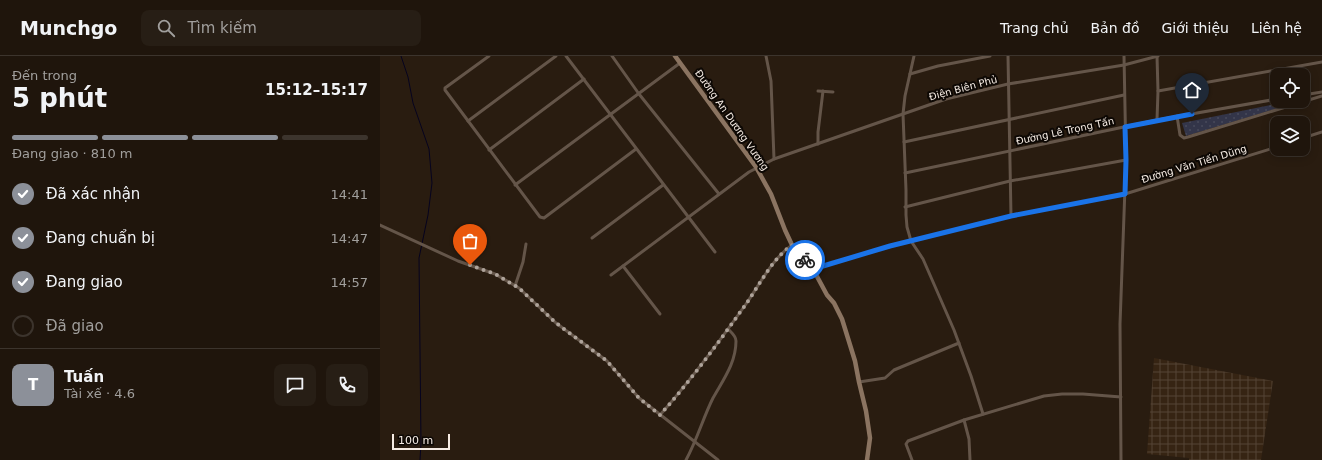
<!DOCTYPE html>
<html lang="vi">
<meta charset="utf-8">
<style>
:root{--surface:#1f150c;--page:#271e15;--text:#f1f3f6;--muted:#a19f9d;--line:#3c342d;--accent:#8c9099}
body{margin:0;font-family:"DejaVu Sans",sans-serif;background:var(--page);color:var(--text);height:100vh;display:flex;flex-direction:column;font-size:15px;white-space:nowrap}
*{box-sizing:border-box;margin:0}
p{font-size:13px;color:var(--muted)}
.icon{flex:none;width:22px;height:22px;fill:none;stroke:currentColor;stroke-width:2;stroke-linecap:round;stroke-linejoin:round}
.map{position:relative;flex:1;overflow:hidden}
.drawer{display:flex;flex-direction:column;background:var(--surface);width:380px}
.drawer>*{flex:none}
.fabs{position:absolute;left:890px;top:12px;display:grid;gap:8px}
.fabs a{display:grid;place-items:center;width:40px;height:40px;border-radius:8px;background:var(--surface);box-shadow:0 2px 10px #0003,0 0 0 1px var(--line);font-size:20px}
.scale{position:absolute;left:12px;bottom:10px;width:58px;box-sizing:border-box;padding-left:4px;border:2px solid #f6ece4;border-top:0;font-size:11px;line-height:14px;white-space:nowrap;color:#f6ece4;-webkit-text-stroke:3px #0d0804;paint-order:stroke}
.pin{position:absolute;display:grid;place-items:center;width:34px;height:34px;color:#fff;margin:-41px -17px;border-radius:50% 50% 50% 0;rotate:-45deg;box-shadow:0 0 4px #0007}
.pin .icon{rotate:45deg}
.courier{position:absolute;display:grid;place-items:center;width:40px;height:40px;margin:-20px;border:3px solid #1a73e8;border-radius:50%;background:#fff;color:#222;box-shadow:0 1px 5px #0007}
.summary em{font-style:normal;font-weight:700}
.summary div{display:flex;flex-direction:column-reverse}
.summary{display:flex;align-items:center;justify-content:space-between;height:68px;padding:0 12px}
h1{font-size:26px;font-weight:700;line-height:30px}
.bar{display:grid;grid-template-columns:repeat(4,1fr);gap:6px 4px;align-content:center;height:48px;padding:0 12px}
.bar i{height:5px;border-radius:3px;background:var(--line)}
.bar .current{background:var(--accent)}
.bar p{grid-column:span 4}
.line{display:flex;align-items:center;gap:10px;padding:0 12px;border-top:1px solid var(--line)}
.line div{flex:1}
.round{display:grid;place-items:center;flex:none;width:42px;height:42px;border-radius:8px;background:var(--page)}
ol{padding:0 12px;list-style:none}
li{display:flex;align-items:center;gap:12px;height:44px}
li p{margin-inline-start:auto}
li .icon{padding:4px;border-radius:50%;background:var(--accent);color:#fff;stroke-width:4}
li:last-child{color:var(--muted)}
li i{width:22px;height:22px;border:2px solid var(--line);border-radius:50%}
header{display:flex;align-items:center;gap:24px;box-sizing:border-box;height:56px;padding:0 20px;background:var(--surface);border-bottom:1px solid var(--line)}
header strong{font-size:19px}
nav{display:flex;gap:22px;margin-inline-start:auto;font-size:14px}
.search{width:280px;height:36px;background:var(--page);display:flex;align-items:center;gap:10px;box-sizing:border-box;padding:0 14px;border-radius:8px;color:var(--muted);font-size:15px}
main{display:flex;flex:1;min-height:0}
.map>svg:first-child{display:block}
.industrial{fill:url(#industrial-grid)}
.park{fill:url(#park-dots)}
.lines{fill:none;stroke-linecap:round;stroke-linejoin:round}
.stream{stroke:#06031e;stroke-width:1}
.minor{stroke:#645549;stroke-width:3}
.secondary{stroke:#8b7461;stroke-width:4.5}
.done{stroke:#aea39a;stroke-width:4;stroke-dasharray:0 7.2}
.route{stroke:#1a73e8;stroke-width:5}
.labels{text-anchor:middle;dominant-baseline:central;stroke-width:4;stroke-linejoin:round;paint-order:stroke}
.street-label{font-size:10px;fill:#f6ece4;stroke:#0d0804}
</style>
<header>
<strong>Munchgo</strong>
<div class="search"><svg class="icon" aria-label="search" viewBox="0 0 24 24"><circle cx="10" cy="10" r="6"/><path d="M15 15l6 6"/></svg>Tìm kiếm</div>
<nav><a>Trang chủ</a><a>Bản đồ</a><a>Giới thiệu</a><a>Liên hệ</a></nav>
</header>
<main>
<section class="drawer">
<div class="summary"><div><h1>5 phút</h1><p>Đến trong</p></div><em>15:12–15:17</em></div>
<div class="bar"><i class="current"></i><i class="current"></i><i class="current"></i><i></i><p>Đang giao · 810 m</p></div>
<ol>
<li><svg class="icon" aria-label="check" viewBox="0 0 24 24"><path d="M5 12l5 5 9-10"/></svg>Đã xác nhận<p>14:41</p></li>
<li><svg class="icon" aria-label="check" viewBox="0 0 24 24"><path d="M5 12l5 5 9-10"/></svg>Đang chuẩn bị<p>14:47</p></li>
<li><svg class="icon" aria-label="check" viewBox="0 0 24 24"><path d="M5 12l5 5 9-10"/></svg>Đang giao<p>14:57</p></li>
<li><i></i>Đã giao</li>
</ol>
<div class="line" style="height:72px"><b class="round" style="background:var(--accent);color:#fff">T</b><div><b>Tuấn</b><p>Tài xế · 4.6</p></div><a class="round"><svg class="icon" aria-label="chat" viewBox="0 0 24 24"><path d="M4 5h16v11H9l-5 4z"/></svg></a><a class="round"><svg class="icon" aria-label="phone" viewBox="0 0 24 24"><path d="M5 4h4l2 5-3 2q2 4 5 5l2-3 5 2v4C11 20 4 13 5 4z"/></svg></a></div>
</section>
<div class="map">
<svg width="942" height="404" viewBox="0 0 942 404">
<defs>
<pattern id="industrial-grid" width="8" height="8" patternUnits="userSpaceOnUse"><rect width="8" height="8" fill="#362413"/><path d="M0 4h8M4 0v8" fill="none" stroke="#544435"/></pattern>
<pattern id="park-dots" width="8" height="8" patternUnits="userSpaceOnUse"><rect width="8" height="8" fill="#333549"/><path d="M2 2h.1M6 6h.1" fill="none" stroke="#47495a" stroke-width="1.8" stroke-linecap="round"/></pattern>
</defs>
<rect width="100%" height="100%" fill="#291c10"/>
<!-- industrial -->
<polygon class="industrial" points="774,302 893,325 881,404 809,404 809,402 767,398"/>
<!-- park -->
<polygon class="park" points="911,45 922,45 806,80 802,67"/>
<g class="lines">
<!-- stream -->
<polyline class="stream" points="21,0 28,21 33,47 49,93 52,127 48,159 39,202 41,387 40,404"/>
<!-- minor -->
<g class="minor">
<polyline points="109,0 65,32 65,34 160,161 164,162 256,93"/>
<polyline points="186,0 335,196"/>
<polyline points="232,0 259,38 339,138"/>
<polyline points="386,0 391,25 394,103"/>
<polyline points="534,0 525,40 523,58 526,134 526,159 527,171 531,185 543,203 574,274 591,320 603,358"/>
<polyline points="628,0 631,160"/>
<polyline points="777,0 778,35 777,64"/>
<polyline points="530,18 558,10 610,0"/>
<polyline points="438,35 453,36"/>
<polyline points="778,35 942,6"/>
<polyline points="923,39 942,36"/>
<polyline points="797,60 800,79 804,82 808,81 942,40"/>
<polyline points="88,65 176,0"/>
<polyline points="923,82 942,76"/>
<polyline points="524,86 744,39"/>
<polyline points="438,88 438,76 443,35"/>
<polyline points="109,94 204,23"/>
<polyline points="525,117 777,64 897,43"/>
<polyline points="135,129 300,7"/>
<polyline points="525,151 630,125 746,104"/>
<polyline points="0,169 78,205 115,218 139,232 176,267 227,305 259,342 338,404"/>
<polyline points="212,182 283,129"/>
<polyline points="243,210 280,258"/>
<polyline points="433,213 510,190 631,160 745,138 897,91"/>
<polyline points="231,219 369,116 394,103 566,43 628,28 744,9 778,0"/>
<polyline points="135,230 143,206 146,188"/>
<polyline points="479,326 505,322 514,314 579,287"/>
<path d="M280 359C311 324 339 286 366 248 380 228 392 203 412 189"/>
<polyline points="584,364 589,383 590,404"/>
<path d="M306 404C317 384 323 362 333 342 343 324 356 307 356 285 356 280 351 276 348 273"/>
<polyline points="532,404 526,388 528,385 584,364 664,340 682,338 703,338 741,341"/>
<polyline points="741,404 740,268 746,104 744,0"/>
</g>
<!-- secondary -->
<polyline class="secondary" points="295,0 376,111 391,138 405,174 412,189 433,213 447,239 454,247 462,263 475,305 479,326 486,355 490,382 487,404"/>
</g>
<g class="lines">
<!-- done -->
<path class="done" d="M90 209 115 218 139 232 176 267 227 305 259 342 280 359C311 324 339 286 366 248 380 228 392 203 412 189L425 204"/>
<!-- route -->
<polyline class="route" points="425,204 433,213 510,190 631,160 745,138 746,104 745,71 812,58"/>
</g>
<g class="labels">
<!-- street labels -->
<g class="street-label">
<text transform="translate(583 32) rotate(-15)">Điện Biên Phủ</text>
<text transform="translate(352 64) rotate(55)">Đường An Dương Vương</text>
<text transform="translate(685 75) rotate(-12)">Đường Lê Trọng Tấn</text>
<text transform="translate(814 108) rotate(-17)">Đường Văn Tiến Dũng</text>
</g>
</g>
</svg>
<div class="fabs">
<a><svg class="icon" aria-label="locate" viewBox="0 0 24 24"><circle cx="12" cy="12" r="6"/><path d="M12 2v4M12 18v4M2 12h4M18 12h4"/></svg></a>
<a><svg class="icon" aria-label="layers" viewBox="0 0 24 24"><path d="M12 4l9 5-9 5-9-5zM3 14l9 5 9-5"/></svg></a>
</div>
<div class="scale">100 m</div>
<div class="pin" style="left:90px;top:209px;background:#ea580c"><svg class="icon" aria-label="bag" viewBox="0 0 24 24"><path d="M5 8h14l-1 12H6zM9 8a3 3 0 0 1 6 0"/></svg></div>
<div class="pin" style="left:812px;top:58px;background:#1f2937"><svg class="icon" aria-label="home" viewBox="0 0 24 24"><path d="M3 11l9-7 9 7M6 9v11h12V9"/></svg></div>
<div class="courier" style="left:425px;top:204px"><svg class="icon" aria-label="bike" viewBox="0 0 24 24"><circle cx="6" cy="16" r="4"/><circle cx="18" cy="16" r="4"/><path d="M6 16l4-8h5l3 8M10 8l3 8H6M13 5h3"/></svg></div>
</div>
</main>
